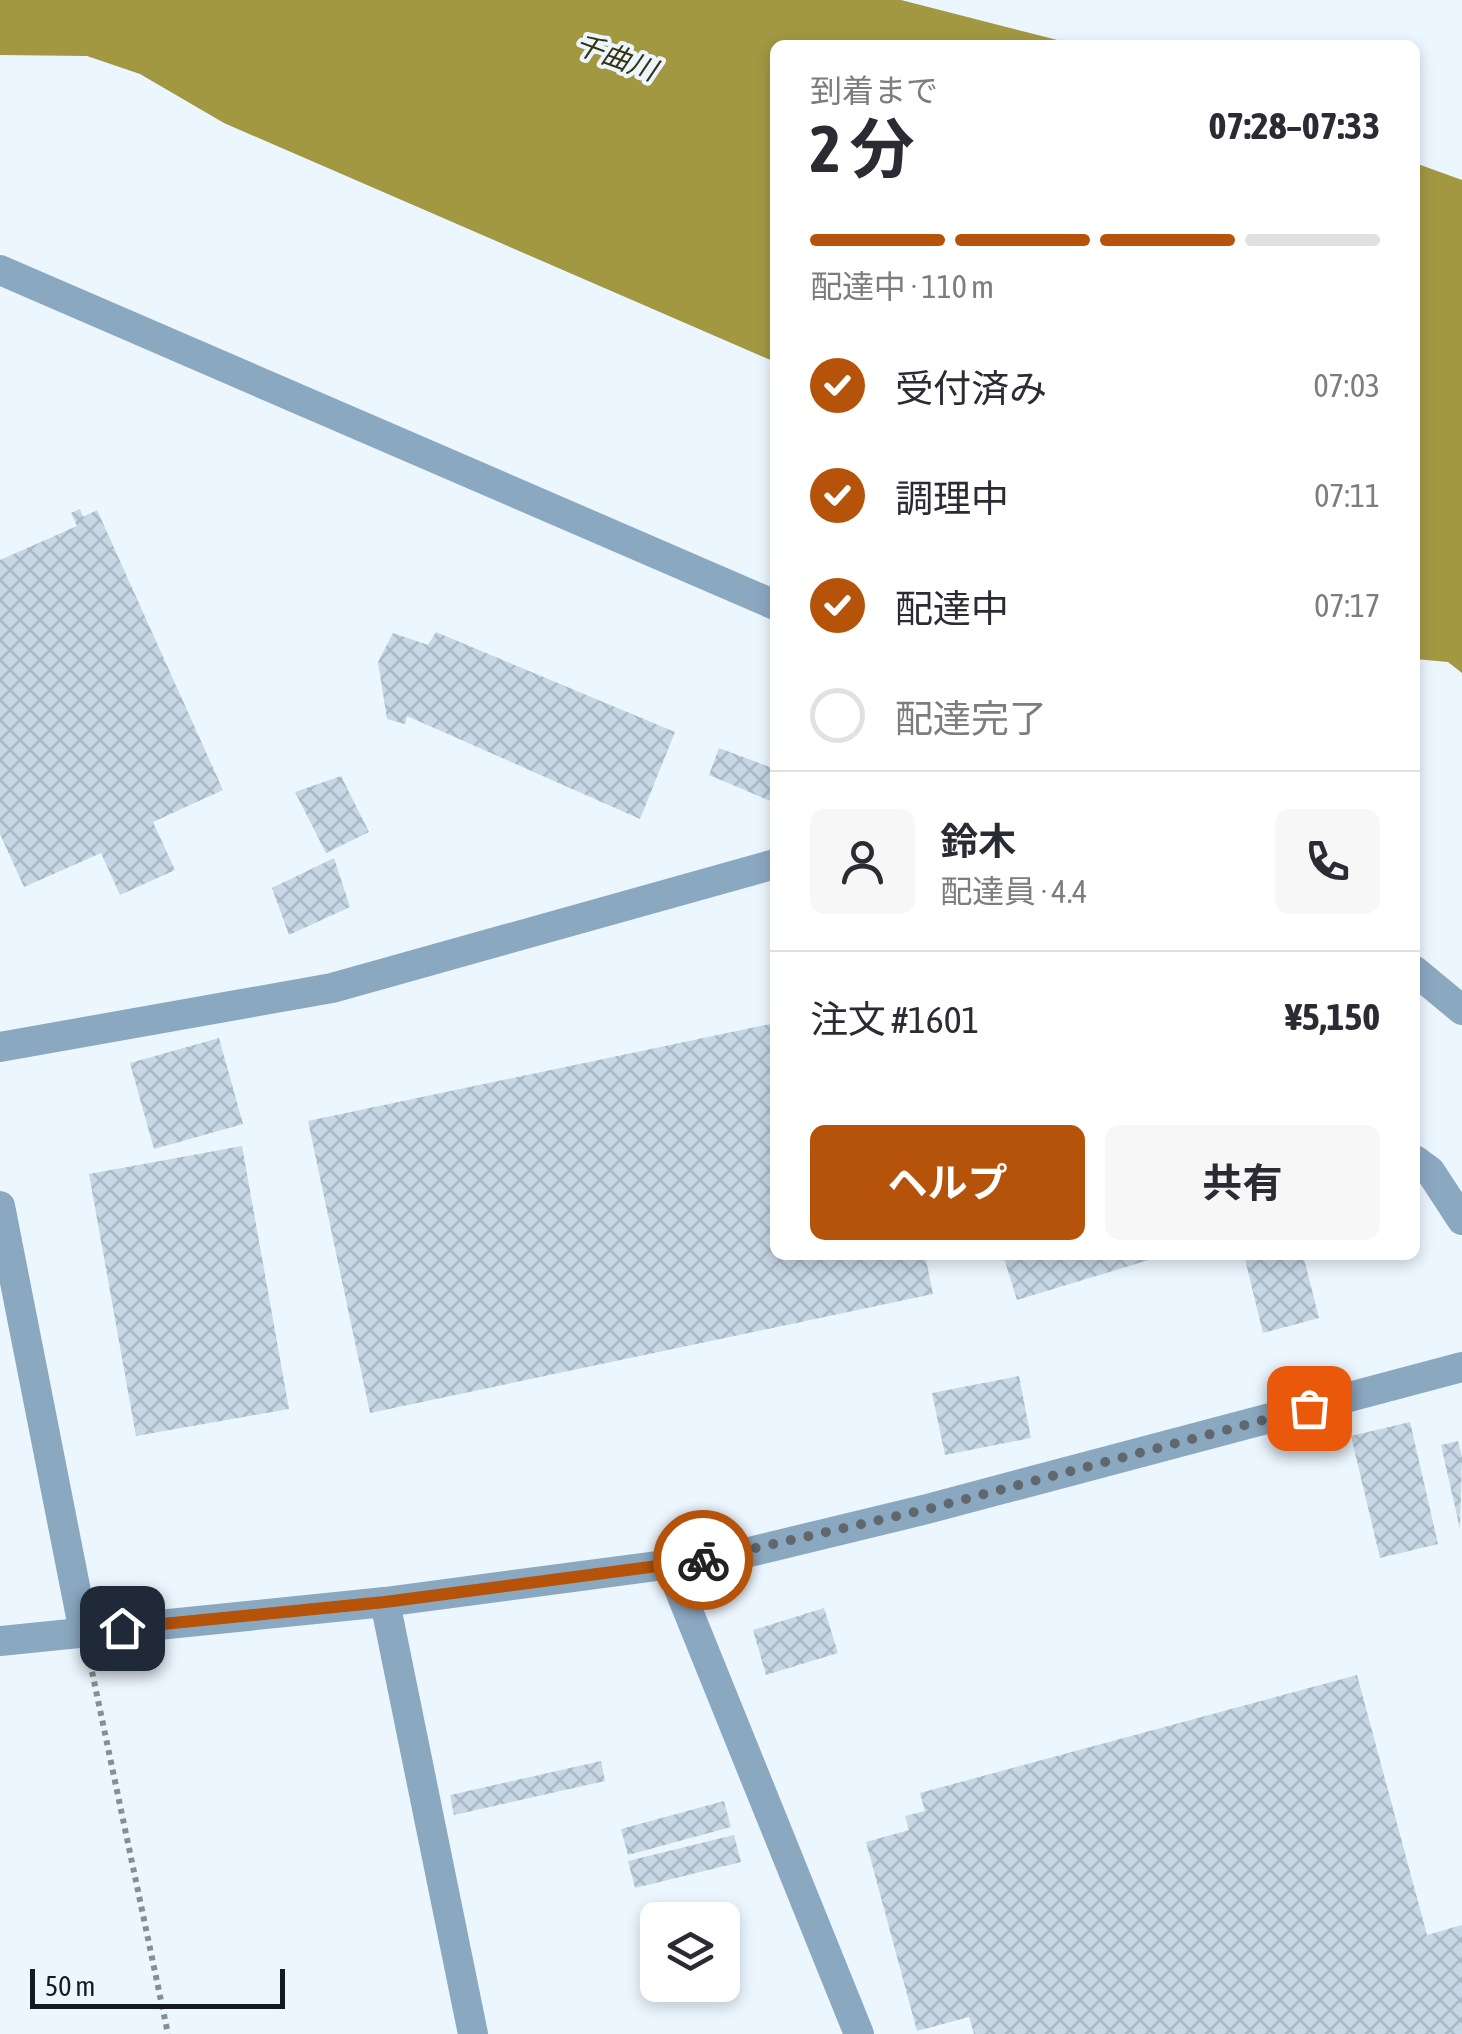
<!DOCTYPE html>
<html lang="ja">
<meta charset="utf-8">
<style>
:root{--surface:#fff;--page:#f7f7f7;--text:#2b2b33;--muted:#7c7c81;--line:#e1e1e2;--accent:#b45309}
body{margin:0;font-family:"Asap Condensed","Noto Sans JP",sans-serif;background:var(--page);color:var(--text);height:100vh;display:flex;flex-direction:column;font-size:38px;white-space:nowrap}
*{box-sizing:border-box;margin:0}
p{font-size:32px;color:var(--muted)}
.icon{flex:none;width:55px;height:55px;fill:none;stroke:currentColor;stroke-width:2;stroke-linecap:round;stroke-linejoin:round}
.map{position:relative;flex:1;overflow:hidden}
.drawer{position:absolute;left:770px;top:40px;width:650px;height:1220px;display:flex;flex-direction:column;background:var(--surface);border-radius:15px;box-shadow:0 5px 15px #0003}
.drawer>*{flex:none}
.fabs{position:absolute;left:640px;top:1902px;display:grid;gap:20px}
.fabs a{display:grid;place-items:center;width:100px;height:100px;border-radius:15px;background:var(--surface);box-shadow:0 5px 15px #0003;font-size:50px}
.scale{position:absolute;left:30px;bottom:25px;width:255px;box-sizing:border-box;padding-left:10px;border:5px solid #141a1f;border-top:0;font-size:28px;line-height:35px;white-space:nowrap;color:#141a1f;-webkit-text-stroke:8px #ecf6fe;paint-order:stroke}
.pin{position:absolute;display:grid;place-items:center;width:85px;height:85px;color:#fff;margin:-42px;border-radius:20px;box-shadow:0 5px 15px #0006}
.courier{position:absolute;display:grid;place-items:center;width:100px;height:100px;margin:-50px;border:8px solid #b45309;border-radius:50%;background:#fff;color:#222;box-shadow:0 2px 12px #0007}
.headline em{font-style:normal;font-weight:700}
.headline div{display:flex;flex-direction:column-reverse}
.headline{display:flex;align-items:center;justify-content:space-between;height:170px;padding:0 40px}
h1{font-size:65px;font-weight:700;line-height:75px}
.bar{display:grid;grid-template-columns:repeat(4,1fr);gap:15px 10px;align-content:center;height:120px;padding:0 40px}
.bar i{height:12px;border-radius:8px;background:var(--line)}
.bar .selected{background:var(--accent)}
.bar p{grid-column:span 4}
.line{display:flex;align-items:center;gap:25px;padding:0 40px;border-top:2px solid var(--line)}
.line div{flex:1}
.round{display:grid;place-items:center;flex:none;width:105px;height:105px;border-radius:15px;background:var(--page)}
ol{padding:0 40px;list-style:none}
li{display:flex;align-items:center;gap:30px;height:110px}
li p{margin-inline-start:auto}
li .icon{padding:10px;border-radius:50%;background:var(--accent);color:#fff;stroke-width:4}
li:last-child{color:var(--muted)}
li i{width:55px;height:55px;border:5px solid var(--line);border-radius:50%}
.action{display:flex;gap:20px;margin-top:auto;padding:20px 40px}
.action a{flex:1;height:115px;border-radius:15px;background:var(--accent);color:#fff;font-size:40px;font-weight:700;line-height:115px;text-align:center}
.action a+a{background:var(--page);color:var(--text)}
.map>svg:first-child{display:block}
.water{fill:#a29842}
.building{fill:url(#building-cross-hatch)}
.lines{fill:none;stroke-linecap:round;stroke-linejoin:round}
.path{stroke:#878f96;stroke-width:6;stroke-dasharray:5 5;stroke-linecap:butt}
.street{stroke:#8ba8c1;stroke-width:30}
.done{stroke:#60676d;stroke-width:10;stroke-dasharray:0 18}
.route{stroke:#b45309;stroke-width:12}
.labels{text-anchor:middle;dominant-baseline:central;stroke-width:8;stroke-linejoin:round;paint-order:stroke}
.water-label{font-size:28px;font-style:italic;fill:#36320c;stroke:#ecf6fe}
</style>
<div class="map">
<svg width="1462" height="2034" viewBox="0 0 1462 2034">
<defs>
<pattern id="building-cross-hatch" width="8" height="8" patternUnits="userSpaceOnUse" patternTransform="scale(2.5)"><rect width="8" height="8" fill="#c7d7e5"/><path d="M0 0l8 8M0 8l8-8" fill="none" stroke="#aab8c4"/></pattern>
</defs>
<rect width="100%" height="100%" fill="#ecf6fe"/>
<!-- water -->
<g class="water">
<polygon points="0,0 901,0 1077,45 775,45 775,362 224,123 140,74 87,56 0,55"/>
<polygon points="1415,163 1462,180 1462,673 1448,662 1415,659"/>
</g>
<!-- building -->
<g class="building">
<polygon points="80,509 83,517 97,510 223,790 153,822 175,870 120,895 101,853 24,887 0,834 0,560 77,526 71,513"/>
<polygon points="436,632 675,732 640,819 407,716 405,724 387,719 378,662 393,633 428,645"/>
<polygon points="719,748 775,769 775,803 709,775"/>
<polygon points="341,776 369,832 326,853 295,792"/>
<polygon points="334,858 350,907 289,935 272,888"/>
<polygon points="775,1023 775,1255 925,1255 933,1294 370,1413 308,1121"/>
<polygon points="219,1038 243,1124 154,1149 130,1063"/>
<polygon points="242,1146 289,1409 136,1436 89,1174"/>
<polygon points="1003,1255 1162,1255 1162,1256 1017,1300"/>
<polygon points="1244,1255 1303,1255 1319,1318 1263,1333"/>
<polygon points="1019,1376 1031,1438 945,1455 932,1393"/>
<polygon points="1410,1422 1438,1544 1380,1558 1351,1436"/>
<polygon points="1458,1441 1462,1457 1460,1529 1441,1445"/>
<polygon points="824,1608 838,1653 766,1675 753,1630"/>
<polygon points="1357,1675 1427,1935 1462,1925 1462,2034 974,2034 969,2017 917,2031 866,1842 909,1830 905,1816 925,1811 920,1793"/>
<polygon points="601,1761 605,1781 454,1815 450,1795"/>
<polygon points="724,1801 731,1827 628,1855 621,1829"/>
<polygon points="734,1835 741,1862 635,1888 628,1861"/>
</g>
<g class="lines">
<!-- path -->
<polyline class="path" points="90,1662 168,2034"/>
<!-- street -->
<g class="street">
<polyline points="0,270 775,605"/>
<polyline points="1415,971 1462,1010"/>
<polyline points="0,1047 332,988 775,864"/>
<polyline points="1415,1160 1430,1171 1462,1220"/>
<polyline points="0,1206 84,1632"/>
<polyline points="669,1564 859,2034"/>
<polyline points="385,1602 473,2034"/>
<polyline points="0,1641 385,1602 733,1556 927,1509 1462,1367"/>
</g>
</g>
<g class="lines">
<!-- done -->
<polyline class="done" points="703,1560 928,1509 1309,1408"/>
<!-- route -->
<polyline class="route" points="122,1628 385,1602 703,1560"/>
</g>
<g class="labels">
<!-- water labels -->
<g class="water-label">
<text transform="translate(616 57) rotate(20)">千曲川</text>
</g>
</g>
</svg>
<div class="fabs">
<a><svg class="icon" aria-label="layers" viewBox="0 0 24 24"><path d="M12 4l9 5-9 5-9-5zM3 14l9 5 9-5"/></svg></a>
</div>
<div class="scale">50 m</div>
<div class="pin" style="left:1309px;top:1408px;background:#ea580c"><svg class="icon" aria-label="bag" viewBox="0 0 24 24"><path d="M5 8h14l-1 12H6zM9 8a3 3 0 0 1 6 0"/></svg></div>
<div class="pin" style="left:122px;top:1628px;background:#1f2937"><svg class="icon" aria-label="home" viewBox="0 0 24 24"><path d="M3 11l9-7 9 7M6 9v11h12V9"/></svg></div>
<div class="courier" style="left:703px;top:1560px"><svg class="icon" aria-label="bike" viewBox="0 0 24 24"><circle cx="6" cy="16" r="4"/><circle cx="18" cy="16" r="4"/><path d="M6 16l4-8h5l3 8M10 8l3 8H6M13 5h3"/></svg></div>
<section class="drawer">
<div class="headline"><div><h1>2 分</h1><p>到着まで</p></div><em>07:28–07:33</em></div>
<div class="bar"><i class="selected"></i><i class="selected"></i><i class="selected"></i><i></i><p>配達中 · 110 m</p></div>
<ol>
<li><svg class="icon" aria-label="check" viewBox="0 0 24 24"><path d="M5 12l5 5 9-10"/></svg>受付済み<p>07:03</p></li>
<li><svg class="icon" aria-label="check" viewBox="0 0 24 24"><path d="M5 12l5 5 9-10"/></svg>調理中<p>07:11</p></li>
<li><svg class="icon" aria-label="check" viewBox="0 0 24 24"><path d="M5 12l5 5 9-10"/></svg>配達中<p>07:17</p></li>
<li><i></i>配達完了</li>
</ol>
<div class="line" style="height:180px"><a class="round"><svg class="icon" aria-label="person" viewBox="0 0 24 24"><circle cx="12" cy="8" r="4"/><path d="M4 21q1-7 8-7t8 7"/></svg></a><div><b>鈴木</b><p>配達員 · 4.4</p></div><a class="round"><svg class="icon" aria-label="phone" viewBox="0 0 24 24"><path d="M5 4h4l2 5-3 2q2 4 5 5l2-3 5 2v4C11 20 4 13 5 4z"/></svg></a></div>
<div class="line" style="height:130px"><div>注文 #1601</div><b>¥5,150</b></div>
<div class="action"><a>ヘルプ</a><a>共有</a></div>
</section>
</div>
